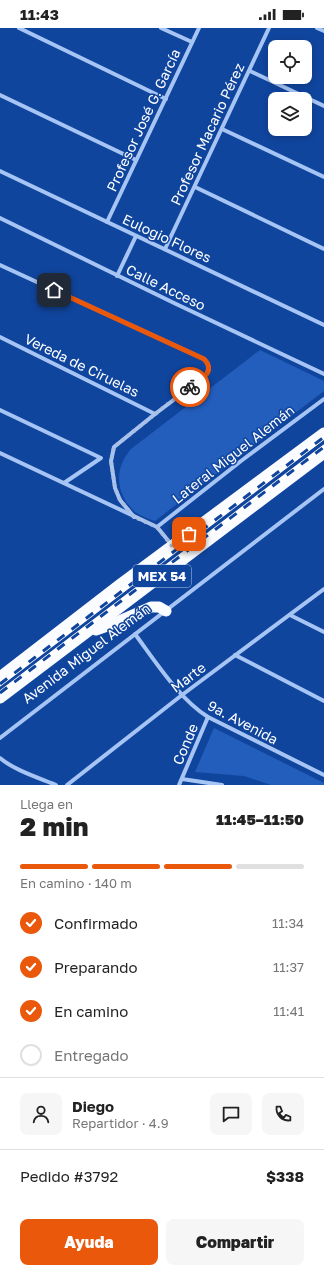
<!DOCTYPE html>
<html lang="es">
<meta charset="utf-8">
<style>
:root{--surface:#fff;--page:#f6f6f6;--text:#222;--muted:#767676;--line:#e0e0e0;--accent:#ea580c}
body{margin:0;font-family:"Golos Text",sans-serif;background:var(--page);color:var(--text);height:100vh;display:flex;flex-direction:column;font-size:15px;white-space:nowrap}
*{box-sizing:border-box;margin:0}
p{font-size:13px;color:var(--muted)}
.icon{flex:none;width:22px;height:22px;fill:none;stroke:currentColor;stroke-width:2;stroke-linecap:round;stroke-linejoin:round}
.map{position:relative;height:757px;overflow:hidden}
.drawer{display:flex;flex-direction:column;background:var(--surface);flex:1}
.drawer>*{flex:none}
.tools{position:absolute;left:268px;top:12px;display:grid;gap:8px}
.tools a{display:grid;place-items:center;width:44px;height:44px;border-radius:8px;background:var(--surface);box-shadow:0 2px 6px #0003;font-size:20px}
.pin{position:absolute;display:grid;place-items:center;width:34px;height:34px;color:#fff;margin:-17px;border-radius:8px;box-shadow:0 2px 6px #0006}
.courier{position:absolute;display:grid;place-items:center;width:40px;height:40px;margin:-20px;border:3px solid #ea580c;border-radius:50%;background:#fff;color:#222;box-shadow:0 1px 5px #0007}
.head em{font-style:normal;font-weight:800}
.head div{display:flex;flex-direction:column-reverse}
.head{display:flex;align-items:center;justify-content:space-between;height:68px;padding:0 20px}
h1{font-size:26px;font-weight:800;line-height:30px}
.bar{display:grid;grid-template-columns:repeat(4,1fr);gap:6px 4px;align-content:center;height:48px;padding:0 20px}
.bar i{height:5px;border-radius:3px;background:var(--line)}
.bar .selected{background:var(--accent)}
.bar p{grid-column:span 4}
.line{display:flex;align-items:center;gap:10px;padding:0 20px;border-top:1px solid var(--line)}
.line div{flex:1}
.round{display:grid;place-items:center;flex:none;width:42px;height:42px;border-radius:8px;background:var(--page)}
ol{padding:0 20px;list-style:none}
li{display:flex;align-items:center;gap:12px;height:44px}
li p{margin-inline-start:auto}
li .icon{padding:4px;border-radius:50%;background:var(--accent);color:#fff;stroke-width:4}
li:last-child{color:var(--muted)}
li i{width:22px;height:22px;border:2px solid var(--line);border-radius:50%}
.primary-button{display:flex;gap:8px;margin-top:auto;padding:8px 20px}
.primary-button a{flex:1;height:46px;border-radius:8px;background:var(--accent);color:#fff;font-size:16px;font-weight:800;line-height:46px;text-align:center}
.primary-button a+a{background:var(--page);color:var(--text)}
.status{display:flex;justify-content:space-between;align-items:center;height:28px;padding:0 20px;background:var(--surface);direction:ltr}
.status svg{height:11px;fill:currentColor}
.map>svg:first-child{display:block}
.green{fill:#235ebd}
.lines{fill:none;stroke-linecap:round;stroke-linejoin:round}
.minor{stroke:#a6c5f5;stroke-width:4}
.trunk{stroke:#fafcff;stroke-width:11}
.rail-casing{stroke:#fff;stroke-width:4.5}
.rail{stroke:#10459e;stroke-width:3;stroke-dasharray:9;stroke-linecap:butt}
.done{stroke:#abbedd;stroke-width:4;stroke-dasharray:0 7.2}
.route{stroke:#ea580c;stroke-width:5}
.labels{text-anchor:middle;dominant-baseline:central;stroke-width:3;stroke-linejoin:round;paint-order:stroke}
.shield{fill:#10459e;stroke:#b7c7e2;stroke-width:1}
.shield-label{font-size:13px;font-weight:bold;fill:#fff}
.street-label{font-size:14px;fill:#fff;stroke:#10459e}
</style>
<div class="status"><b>11:43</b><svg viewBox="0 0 49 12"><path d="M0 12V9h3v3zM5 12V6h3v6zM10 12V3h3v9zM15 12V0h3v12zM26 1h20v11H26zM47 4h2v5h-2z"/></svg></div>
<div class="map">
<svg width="324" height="757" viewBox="0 0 324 757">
<rect width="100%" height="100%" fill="#10459e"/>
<!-- green -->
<g class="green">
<path d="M260 322 324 353V363L155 493C148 491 141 488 135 484 132 481 130 478 127 475 115 457 117 437 131 421Z"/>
<polygon points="214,700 324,755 324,757 271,757 244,748 195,744"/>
</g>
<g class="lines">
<!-- minor -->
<g class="minor">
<polyline points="19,0 166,71"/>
<polyline points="161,0 192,14"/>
<polyline points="317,0 324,3"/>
<polyline points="250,43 324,78"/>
<polyline points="0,67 136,132"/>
<polyline points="222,101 324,149"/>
<polyline points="0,143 324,297"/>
<polyline points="195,159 324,221"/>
<polyline points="0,190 174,275 324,346"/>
<polyline points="107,194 199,0"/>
<polyline points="165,221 269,0"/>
<path d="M0 237 204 331C210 337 210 342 204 349L155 386 114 419 111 433 115 460 120 472 134 489"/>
<polyline points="117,248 136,208"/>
<polyline points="0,309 155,386"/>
<polyline points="0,382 101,430 64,455"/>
<polyline points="0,425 157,499 171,516"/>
<polyline points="157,499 241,433 324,371"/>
<polyline points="290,587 324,604"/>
<path d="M135 606C155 633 180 672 208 689L324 747"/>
<polyline points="235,627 324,673"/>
<polyline points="0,710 324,461"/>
<path d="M0 730C14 742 39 750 56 757"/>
<polyline points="182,751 222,757"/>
<polyline points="67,757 182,667 324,561"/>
<polyline points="179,757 208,689"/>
</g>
<!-- trunk -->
<g class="trunk">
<polyline points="96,602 110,597 151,579 159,579 166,583"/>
<polyline points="0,649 119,557 324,405"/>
<polyline points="0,670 324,425"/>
</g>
<!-- rail casing -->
<g class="rail-casing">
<g id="rail">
<polyline points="0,656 324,409"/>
<polyline points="0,665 324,419"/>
</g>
</g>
<!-- rail -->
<use href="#rail" class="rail"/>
</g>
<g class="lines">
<!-- done -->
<polyline class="done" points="189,506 172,518 157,499 134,489 120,472 115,460 111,433 114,419 155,386 190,359"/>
<!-- route -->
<path class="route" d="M54 262 204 331C217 344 200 352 190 359"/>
</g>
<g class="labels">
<!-- shield labels -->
<rect class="shield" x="133" y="537" width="58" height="22" rx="3"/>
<g class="shield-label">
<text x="162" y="548">MEX 54</text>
</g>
<!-- street labels -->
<g class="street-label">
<text transform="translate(143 92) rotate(-65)">Profesor José G. García</text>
<text transform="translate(207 106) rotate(-65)">Profesor Macario Pérez</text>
<text transform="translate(167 210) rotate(25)">Eulogio Flores</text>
<text transform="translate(166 259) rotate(26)">Calle Acceso</text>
<text transform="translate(82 337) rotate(26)">Vereda de Ciruelas</text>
<text transform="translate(233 426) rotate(-38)">Lateral Miguel Alemán</text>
<text transform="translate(86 625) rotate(-37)">Avenida Miguel Alemán</text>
<text transform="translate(188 649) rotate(-37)">Marte</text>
<text transform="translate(243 694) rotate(28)">9a. Avenida</text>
<text transform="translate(185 716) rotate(-67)">Conde</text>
</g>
</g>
</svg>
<div class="tools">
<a><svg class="icon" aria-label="locate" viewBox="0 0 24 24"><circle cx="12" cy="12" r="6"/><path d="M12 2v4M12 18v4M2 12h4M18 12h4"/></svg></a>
<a><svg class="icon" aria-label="layers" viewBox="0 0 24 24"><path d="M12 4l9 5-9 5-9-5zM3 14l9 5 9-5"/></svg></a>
</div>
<div class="pin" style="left:189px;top:506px;background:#ea580c"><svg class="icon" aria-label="bag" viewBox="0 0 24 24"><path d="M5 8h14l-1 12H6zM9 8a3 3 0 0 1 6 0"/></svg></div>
<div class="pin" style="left:54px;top:262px;background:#1f2937"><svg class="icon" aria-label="home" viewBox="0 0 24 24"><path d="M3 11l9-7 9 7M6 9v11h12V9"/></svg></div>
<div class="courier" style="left:190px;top:359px"><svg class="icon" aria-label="bike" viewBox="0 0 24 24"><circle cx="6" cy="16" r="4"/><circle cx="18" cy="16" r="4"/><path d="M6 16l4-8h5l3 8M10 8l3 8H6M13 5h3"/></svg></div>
</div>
<section class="drawer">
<div class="head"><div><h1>2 min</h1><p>Llega en</p></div><em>11:45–11:50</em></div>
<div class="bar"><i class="selected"></i><i class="selected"></i><i class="selected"></i><i></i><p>En camino · 140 m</p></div>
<ol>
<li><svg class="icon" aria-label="check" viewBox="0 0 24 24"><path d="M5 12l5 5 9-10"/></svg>Confirmado<p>11:34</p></li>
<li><svg class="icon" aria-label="check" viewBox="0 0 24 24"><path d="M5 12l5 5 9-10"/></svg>Preparando<p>11:37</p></li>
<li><svg class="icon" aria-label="check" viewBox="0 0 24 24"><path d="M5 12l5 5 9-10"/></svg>En camino<p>11:41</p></li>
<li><i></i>Entregado</li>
</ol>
<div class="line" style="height:72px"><a class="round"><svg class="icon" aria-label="person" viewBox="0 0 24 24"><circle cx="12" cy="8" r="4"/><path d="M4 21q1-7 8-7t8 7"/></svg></a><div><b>Diego</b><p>Repartidor · 4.9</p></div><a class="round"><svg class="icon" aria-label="chat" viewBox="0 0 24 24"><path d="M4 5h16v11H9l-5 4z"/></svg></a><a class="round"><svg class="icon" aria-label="phone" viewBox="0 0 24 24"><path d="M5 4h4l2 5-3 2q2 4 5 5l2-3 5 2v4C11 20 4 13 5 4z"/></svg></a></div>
<div class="line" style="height:52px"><div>Pedido #3792</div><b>$338</b></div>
<div class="primary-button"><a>Ayuda</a><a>Compartir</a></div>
</section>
